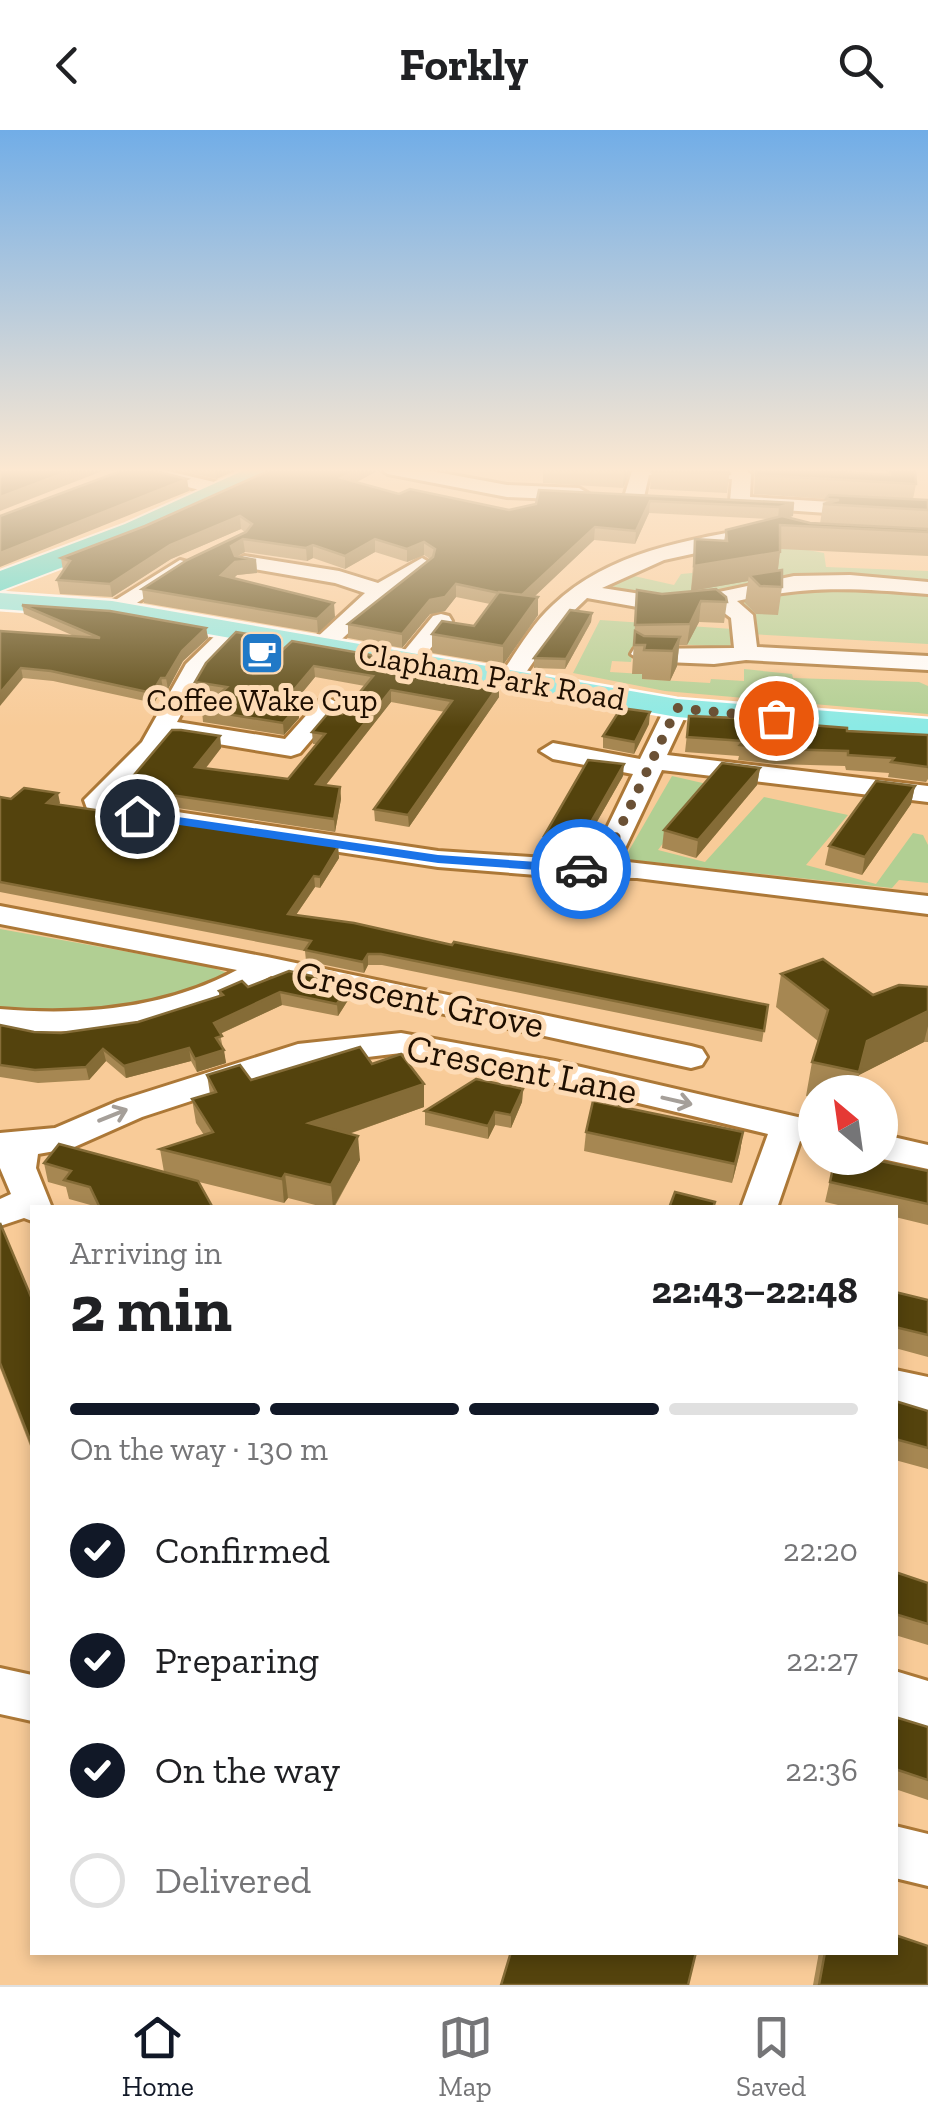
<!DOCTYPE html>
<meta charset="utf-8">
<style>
:root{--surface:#fff;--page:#f2f2f2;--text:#202124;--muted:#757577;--line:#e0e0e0;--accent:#111827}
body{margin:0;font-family:"Zilla Slab",serif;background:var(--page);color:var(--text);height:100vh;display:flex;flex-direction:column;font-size:38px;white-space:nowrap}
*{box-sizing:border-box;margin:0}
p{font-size:32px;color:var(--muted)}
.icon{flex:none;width:55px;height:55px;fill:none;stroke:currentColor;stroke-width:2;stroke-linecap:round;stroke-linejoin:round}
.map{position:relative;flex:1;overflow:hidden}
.side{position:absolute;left:30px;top:1075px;width:868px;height:750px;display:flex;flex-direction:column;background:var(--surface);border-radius:0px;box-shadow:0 5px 15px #0003}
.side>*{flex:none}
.needle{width:65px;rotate:331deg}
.tools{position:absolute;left:798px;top:945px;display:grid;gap:20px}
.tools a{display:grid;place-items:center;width:100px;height:100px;border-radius:50%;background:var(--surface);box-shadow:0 5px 15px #0003;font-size:50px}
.pin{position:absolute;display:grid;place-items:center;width:85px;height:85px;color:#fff;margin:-42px;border:5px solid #fff;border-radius:50%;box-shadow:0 2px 10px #0007}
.courier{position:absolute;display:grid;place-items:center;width:100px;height:100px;margin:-50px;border:8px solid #1a73e8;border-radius:50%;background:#fff;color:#222;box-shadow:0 2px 12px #0007}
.overview em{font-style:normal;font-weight:700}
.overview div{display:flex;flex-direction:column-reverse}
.overview{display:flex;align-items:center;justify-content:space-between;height:170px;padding:0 40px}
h1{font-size:65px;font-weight:700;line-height:75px}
.bar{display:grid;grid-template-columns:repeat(4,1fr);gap:15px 10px;align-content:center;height:120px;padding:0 40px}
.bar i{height:12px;border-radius:8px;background:var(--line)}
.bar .active{background:var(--accent)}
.bar p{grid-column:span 4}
ol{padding:0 40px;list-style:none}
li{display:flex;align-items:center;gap:30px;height:110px}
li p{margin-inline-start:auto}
li .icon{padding:10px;border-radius:50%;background:var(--accent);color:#fff;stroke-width:4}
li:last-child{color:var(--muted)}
li i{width:55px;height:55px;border:5px solid var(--line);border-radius:50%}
header{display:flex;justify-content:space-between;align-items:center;height:130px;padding:0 40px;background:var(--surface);font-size:45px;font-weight:700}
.menu{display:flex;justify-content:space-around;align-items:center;height:140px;border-top:2px solid var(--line);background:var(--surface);font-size:28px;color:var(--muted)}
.menu a{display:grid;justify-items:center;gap:5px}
.menu .active{color:var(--accent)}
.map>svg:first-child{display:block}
.green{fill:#b1cf93}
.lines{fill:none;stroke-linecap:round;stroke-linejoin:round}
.minor-casing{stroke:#ac7837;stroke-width:6}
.major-casing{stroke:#fff;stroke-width:5}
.highway-casing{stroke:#fff;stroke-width:4}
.minor{fill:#fff;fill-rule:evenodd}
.major{fill:#8beae5;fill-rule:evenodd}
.highway{fill:#3ddcd4;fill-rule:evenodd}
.wall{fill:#a68752}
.shaded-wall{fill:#856c37}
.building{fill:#54430d;stroke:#856c37;stroke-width:2.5}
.oneway{stroke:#a59f99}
.route{fill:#1a73e8}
.done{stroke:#6b5135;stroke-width:10;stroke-dasharray:0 18}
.labels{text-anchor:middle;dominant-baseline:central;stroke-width:10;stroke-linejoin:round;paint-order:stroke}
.far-street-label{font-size:32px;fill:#1f0f00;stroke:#fddbb5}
.far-poi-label{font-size:32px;fill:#1f0f00;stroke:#fddbb5}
.street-label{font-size:38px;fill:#1f0f00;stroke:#fddbb5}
</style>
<header><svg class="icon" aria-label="back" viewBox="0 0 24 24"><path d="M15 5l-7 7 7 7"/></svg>Forkly<svg class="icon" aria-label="search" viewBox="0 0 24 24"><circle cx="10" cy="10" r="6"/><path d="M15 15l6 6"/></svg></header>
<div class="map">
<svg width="928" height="1855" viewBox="0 0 928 1855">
<rect width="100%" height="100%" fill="#f8cb98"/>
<!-- green -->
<g class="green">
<polygon points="776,414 824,423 826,437 928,441 928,453 816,445 770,448 714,463 641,466 599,458 625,444 674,455 681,444 692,443"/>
<polygon points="897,457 928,462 928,514 750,504 733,470 774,459 896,462"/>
<polygon points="600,490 733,499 730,517 635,512 631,532 612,531 610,542 643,544 643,549 710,553 711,549 744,551 744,539 792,544 793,548 919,552 928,556 928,584 665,561 573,543"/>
<polygon points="672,646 707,654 658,720 705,732 764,667 848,685 806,735 876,754 913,703 923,705 928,715 928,753 899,750 892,758 624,729"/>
<polygon points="0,799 207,836 234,845 158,872 61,884 0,878"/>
</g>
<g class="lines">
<!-- minor casing -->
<g class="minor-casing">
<g id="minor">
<polygon points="125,338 155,338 231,356 234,360 224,366 127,342"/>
<polygon points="379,338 415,338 507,355 579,358 589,364 579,370 507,367 388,344"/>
<polygon points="633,338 742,338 751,344 750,367 928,378 928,390 740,377 730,371 732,349 649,345 644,367 634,373 624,367"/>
<path d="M767 396 777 402 774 406 664 430 602 458 660 467 719 462 794 446 850 445 928 452V464C854 458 810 455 737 471L753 485 757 517 928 526V540L746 530 714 534 642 531 631 524 634 519 734 518 731 488 715 476 660 481 587 468 560 494 517 555H501L497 550C515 525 530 496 553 475 610 421 691 409 767 396Z"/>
<polygon points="244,426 339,441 378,453 422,428 432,434 387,467 329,521 313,521 310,516 313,511 365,463 335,453 237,436 234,432"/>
<polygon points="180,430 187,432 190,436 187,440 120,484 112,486 101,479"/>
<polygon points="441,484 449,486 452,491 449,496 416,536 400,536 396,531 400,526 433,486"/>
<polygon points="232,495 243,502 204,542 177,592 285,609 320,570 329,568 341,575 300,623 291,626 170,606 161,621 110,672 438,721 591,731 633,644 553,629 540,621 553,613 640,629 665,578 677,571 689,578 667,625 928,656 928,672 662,640 619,731 928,766 928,784 637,748 562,747 438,737 89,684 84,670 142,612 186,534 224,497"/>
<path d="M288 504 299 511 274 536 270 552H254L250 547C252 528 269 509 288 504Z"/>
<path d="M0 776 267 827 691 916 702 919 707 927 702 935 691 938 271 846C187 892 95 908 0 899V879C82 886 164 879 237 840L0 794Z"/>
<polygon points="401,903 555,931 815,991 815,1015 800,1011 777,1078 741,1078 768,1004 555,953 401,923 301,935 142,987 72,1018 38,1024 36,1038 52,1078 32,1078 32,1091 24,1088 0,1096 0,1069 11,1064 0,1038 0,1003 55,998 118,971 298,914"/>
<polygon points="880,1004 928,1015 928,1039 878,1028"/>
<polygon points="895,1240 928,1247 928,1281 895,1272"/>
<polygon points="0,1538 32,1545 32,1591 0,1584"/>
<polygon points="895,1541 928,1551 928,1597 895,1587"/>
<polygon points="895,1696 928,1704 928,1756 895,1748"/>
</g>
</g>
<!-- major casing -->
<g class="major-casing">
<polygon id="major" points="0,463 112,471 677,569 928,589 928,607 677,587 112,487 0,479"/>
</g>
<!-- highway casing -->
<g class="highway-casing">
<polygon id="highway" points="249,338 284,338 280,344 145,406 0,461 0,441 125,394"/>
</g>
<!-- minor -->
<use href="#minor" class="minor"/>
<!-- major -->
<use href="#major" class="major"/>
<!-- highway -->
<use href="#highway" class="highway"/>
</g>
<!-- wall -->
<g class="wall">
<polygon points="170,338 241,338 216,349"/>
<polygon points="543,338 632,338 623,358 543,353"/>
<polygon points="652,338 730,338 727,363 650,359"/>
<polygon points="746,338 846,338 846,342 886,344 885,338 915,338 916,354 913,369 928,370 928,426 780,419 778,440 782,457 778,485 756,484 745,473 748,451 691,461 695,409 724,411 726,400 769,389 649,383 635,414 594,410 534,467 538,485 503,535 432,523 432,504 474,496 490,474 456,467 445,481 430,484 402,518 348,508 348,494 430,429 424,425 407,432 375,422 345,439 313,428 307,431 245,422 236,427 256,430 257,443 237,445 234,448 335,487 318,503 144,473 142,459 246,403 241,399 171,429 112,467 60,464 57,450 63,441 61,428 145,396 377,341 356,352 399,364 509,380 536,374 539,360 794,373 793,386 787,388 810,393 820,394 823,374 826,373 827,369 754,364 755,344"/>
<polygon points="637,460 727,472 724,493 699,492 687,515 679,515 677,536 670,551 642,549 642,544 632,544"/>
<polygon points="22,475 206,498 208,508 183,531 168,559 163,558 154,573 53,551 23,548 0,501 74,506 24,484"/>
<polygon points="592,483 591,492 565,539 534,538 534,528"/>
<polygon points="259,506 260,517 249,540 253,544 271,543 276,526 451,547 499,555 499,567 409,697 375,691 374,679 445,582 391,572 326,655 340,657 341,669 335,702 125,670 123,658 220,606 221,618 206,638 288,649 316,614 313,614 312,602 342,584 365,556 315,547 292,575 298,576 299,588 284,605 203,592 202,580 217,567 197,564 195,552"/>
<polygon points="689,586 785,593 847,601 928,605 928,649 926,652 888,647 889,643 846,640 845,636 775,634 738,630 739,626 685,622"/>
<polygon points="649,594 634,624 603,618 603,606"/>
<polygon points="760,638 757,655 696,728 662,718 664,700"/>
<polygon points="623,646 578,725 543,718 544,706"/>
<polygon points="915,656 911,674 862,745 825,735 829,716"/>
<polygon points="0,667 60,673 58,675 338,717 339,728 320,758 315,757 296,785 768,875 762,912 382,835 368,835 364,843 306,831 305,821 0,762"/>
<polygon points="781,844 873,865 928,857 928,912 924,912 859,945 855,962 815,962 815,968 806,966 812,932 818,911 776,877"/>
<polygon points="349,854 350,867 338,886 282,875 220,904 226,933 197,942 191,931 126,948 106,931 89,950 38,953 0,947 0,895 34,902 61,903 138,892 219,866 219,861 248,857"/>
<polygon points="372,934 424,954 424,977 349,1004 360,1030 334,1078 327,1078 288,1068 284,1073 199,1052 213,1078 95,1078 94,1076 69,1069 66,1057 48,1052 44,1033 164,1042 160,1019 204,1005 196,993 192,969 210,964 207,945 251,950"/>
<polygon points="523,959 522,972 511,998 495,995 488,1009 425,995 425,981"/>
<polygon points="586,1002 743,1002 740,1022 732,1053 584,1021"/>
<polygon points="835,1028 928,1041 928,1095 895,1087 895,1078 851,1078 825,1072"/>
<polygon points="0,1093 32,1169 32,1321 0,1238"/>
<polygon points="895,1162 928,1170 928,1227 895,1218"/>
<polygon points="895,1271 928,1281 928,1339 895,1330"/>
<polygon points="895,1442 928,1453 928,1515 895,1505"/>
<polygon points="895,1587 928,1597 928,1670 895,1659"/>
<polygon points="819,1822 895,1822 928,1855 813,1855"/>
</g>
<!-- shaded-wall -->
<g class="shaded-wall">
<polygon points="77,338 110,338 0,381 0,367"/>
<polygon points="215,338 241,338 216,349"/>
<polygon points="360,338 377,338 377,341 342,360 341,348"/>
<polygon points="625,338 632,338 623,358 624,339"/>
<polygon points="187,349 189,361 0,437 0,423"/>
<polygon points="650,371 649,383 635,414 636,401"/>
<polygon points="794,373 793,386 778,390 779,377"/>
<polygon points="240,386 241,399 171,429 112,467 110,454 170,415"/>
<polygon points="595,397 594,410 519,481 519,467"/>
<polygon points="243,409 245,422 232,429 231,416"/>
<polygon points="375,409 375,422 345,439 345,426"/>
<polygon points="424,412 424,425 407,432 407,419"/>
<polygon points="313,415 313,428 307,431 306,418"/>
<polygon points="780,422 777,446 749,445 748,451 691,461 694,436"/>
<polygon points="256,430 257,443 237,445 223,458 221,445 235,432"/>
<polygon points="456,454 456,467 445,481 430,484 402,518 402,504 430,470"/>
<polygon points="538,467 538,485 503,535 503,516"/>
<polygon points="701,471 699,492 687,515 690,494"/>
<polygon points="334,473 335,487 318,503 317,489"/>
<polygon points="592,483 591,492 565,539 566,529"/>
<polygon points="206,498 208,508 183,531 168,559 166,548 182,521"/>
<polygon points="259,506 260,517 246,546 245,535"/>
<polygon points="680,507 677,536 670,551 673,521"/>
<polygon points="314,536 315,547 284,585 283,573"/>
<polygon points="21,538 23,548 0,576 0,563"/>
<polygon points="161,548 163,558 154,573 152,563"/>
<polygon points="499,555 499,567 409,697 408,685"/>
<polygon points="391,560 391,572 317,666 316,654"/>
<polygon points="298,576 299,588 284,605 283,593"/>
<polygon points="650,582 649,594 634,624 635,612"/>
<polygon points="220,606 221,618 197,649 195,637"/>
<polygon points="624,634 623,646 578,725 579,713"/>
<polygon points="760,638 757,655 696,728 698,710"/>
<polygon points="915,656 911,674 862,745 865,727"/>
<polygon points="340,657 341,669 335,702 334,689"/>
<polygon points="58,663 60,673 49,684 47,673"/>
<polygon points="338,717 339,728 320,758 320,747"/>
<polygon points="314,746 315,757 289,795 288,784"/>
<polygon points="368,824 368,835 364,843 363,832"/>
<polygon points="349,854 350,867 338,886 337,874"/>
<polygon points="280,862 282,875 215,906 214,893"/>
<polygon points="928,881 928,896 924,912 859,945 855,962 867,911"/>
<polygon points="189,918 191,931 126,948 124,936"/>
<polygon points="103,919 106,931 89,950 86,937"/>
<polygon points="224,920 226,933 197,942 195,929"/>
<polygon points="424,954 424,977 311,1017 309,993"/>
<polygon points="523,959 522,972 511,998 511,985"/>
<polygon points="495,982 495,995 488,1009 488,996"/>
<polygon points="743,1002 740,1022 732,1053 735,1034"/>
<polygon points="358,1006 360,1030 333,1078 331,1055"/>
<polygon points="285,1044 288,1068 284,1073 282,1049"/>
</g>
<!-- building -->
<g class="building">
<polygon points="0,338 77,338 0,367"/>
<polygon points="129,338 143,338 187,349 0,423 0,386"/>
<polygon points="275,338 360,338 341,348 399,364 410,359 509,380 536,374 539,360 794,373 779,377 650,371 636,401 595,397 522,465 499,463 456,454 445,467 430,470 402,504 348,494 433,427 435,419 424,412 407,419 375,409 345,426 313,415 306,418 243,409 231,416 235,426 256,430 235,432 221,445 334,473 317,489 142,459 187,430 246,402 252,394 240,386 170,415 110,454 57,450 70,431 61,428 145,396"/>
<polygon points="652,338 730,338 730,344 651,341"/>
<polygon points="757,338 846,338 846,342 890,345 890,338 915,338 916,354 756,345"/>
<polygon points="829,365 928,370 928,380 823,374 839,370 826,369"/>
<polygon points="782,386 810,393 928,399 928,402 780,395 780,422 694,436 695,409 727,411 726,400"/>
<polygon points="782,440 782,457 760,456 749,445"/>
<polygon points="716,459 726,467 727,472 701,471 690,494 635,495 637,460 662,464"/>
<polygon points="499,462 538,467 503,516 432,504 442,491 474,496"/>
<polygon points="22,475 110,481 206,498 182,521 166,548 161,548 152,563 51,541 21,538 0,563 0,501 100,508"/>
<polygon points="570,480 592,483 566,529 534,528"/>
<polygon points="635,501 644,506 680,507 673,521 644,520 645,515 634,515"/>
<polygon points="236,502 259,506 245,535 253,544 271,543 276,526 292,511 451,539 450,547 499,555 408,685 374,679 452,571 391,560 316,654 340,657 334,689 123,658 172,600 181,600 220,606 195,637 288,649 325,604 312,602 329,582 342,584 373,546 314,536 283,573 298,576 283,593 202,580 227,557 195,552 206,533"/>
<polygon points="621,578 650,582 635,612 603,606"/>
<polygon points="689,586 785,590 785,593 847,598 847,601 928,605 928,637 891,632 894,628 848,625 848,621 777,619 740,615 744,611 687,607"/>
<polygon points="588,630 624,634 579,713 544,706"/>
<polygon points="722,633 760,638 698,710 664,700"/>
<polygon points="876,651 915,656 865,727 829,716"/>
<polygon points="24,658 58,663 47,673 330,714 338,717 320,747 314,746 288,784 354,793 452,815 454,812 768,875 764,901 381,824 368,824 363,832 305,820 311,811 0,752 0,667 11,669"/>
<polygon points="823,829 873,865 899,855 928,857 928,881 867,911 859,942 812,932 828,880 781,844"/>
<polygon points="289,841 349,854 337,874 280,862 214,893 222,906 216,908 224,920 195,929 189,918 124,936 103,919 86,937 35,940 0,935 0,895 34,902 61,903 138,892 223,865 219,861 242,851 248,857"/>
<polygon points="360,917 372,934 401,924 424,954 309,993 358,1006 331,1055 285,1044 282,1049 160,1019 213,1002 192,969 216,962 207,945 240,935 251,950"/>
<polygon points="476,949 523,959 511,985 495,982 488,996 425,981"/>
<polygon points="593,971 743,1002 735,1034 586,1002"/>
<polygon points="59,1014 198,1051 213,1078 100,1078 90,1057 64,1050 71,1041 44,1033"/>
<polygon points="835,1028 866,1028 928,1041 928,1074 830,1052"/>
<polygon points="675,1062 715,1072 713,1078 669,1078"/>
<polygon points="0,1093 32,1169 32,1315 0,1233"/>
<polygon points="895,1162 928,1170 928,1205 895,1197"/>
<polygon points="895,1271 928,1281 928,1318 895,1309"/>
<polygon points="895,1442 928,1453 928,1494 895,1484"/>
<polygon points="895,1587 928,1597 928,1650 895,1639"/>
<polygon points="895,1805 928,1816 928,1855 819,1855 825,1822 895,1822"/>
<polygon points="511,1822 696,1822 688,1855 501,1855"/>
</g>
<!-- one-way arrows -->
<defs><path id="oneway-shaft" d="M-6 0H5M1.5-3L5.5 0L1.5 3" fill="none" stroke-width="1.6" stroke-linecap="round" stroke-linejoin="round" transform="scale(2.5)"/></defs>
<g class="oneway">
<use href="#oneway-shaft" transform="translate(677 971) rotate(13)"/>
<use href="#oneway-shaft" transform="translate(113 985) rotate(-22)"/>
</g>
<!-- sky -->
<linearGradient id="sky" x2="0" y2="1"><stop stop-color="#71ade7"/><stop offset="0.57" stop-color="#fce8d1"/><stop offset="1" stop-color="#fce8d1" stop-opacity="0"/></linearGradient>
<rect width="928" height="597" fill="url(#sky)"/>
<!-- route -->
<polygon class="route" points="137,681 438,725 581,735 588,739 581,743 438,733 132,688 130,686"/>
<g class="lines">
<!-- done -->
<polyline class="done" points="581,739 601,738 677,578 776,588"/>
</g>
<!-- icons -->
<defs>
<g id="cafe-square" transform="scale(2.25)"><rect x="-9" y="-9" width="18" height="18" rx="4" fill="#2079c7" stroke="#fddbb5"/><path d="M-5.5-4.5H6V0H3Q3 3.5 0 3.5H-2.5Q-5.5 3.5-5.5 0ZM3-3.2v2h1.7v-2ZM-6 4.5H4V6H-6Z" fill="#fff"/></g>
</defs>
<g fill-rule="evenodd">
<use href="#cafe-square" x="262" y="523"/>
</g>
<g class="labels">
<!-- far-street labels -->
<g class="far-street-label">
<text transform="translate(492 546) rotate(10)">Clapham Park Road</text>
</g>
<!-- far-poi labels -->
<g class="far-poi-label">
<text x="262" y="570">Coffee Wake Cup</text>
</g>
<!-- street labels -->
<g class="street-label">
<text transform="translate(420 869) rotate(12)">Crescent Grove</text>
<text transform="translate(522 939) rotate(11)">Crescent Lane</text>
</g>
</g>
</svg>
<div class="tools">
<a><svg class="needle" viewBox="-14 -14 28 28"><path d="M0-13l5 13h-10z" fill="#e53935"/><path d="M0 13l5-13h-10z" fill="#757577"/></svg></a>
</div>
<div class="pin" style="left:776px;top:588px;background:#ea580c"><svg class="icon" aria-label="bag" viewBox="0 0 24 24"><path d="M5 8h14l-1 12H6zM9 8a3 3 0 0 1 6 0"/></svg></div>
<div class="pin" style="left:137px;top:686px;background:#1f2937"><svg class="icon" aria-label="home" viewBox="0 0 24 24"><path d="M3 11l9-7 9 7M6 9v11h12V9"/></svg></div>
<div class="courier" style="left:581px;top:739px"><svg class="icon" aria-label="car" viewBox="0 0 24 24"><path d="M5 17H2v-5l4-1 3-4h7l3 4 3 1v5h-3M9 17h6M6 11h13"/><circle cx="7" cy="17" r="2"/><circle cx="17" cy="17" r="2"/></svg></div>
<section class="side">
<div class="overview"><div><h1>2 min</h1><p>Arriving in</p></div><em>22:43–22:48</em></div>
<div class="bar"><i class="active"></i><i class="active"></i><i class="active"></i><i></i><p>On the way · 130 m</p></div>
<ol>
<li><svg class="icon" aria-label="check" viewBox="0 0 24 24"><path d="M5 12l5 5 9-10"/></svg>Confirmed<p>22:20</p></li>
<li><svg class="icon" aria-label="check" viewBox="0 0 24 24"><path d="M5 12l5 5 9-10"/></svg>Preparing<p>22:27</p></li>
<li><svg class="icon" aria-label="check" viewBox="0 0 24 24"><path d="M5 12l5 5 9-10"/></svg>On the way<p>22:36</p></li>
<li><i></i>Delivered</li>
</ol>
</section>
</div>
<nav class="menu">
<a class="active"><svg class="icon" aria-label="home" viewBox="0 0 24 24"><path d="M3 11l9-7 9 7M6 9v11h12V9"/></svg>Home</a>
<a><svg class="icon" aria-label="map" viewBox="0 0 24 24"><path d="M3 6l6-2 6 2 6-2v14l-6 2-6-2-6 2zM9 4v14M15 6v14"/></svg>Map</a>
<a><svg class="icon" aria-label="saved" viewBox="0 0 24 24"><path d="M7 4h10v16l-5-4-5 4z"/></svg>Saved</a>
</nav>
